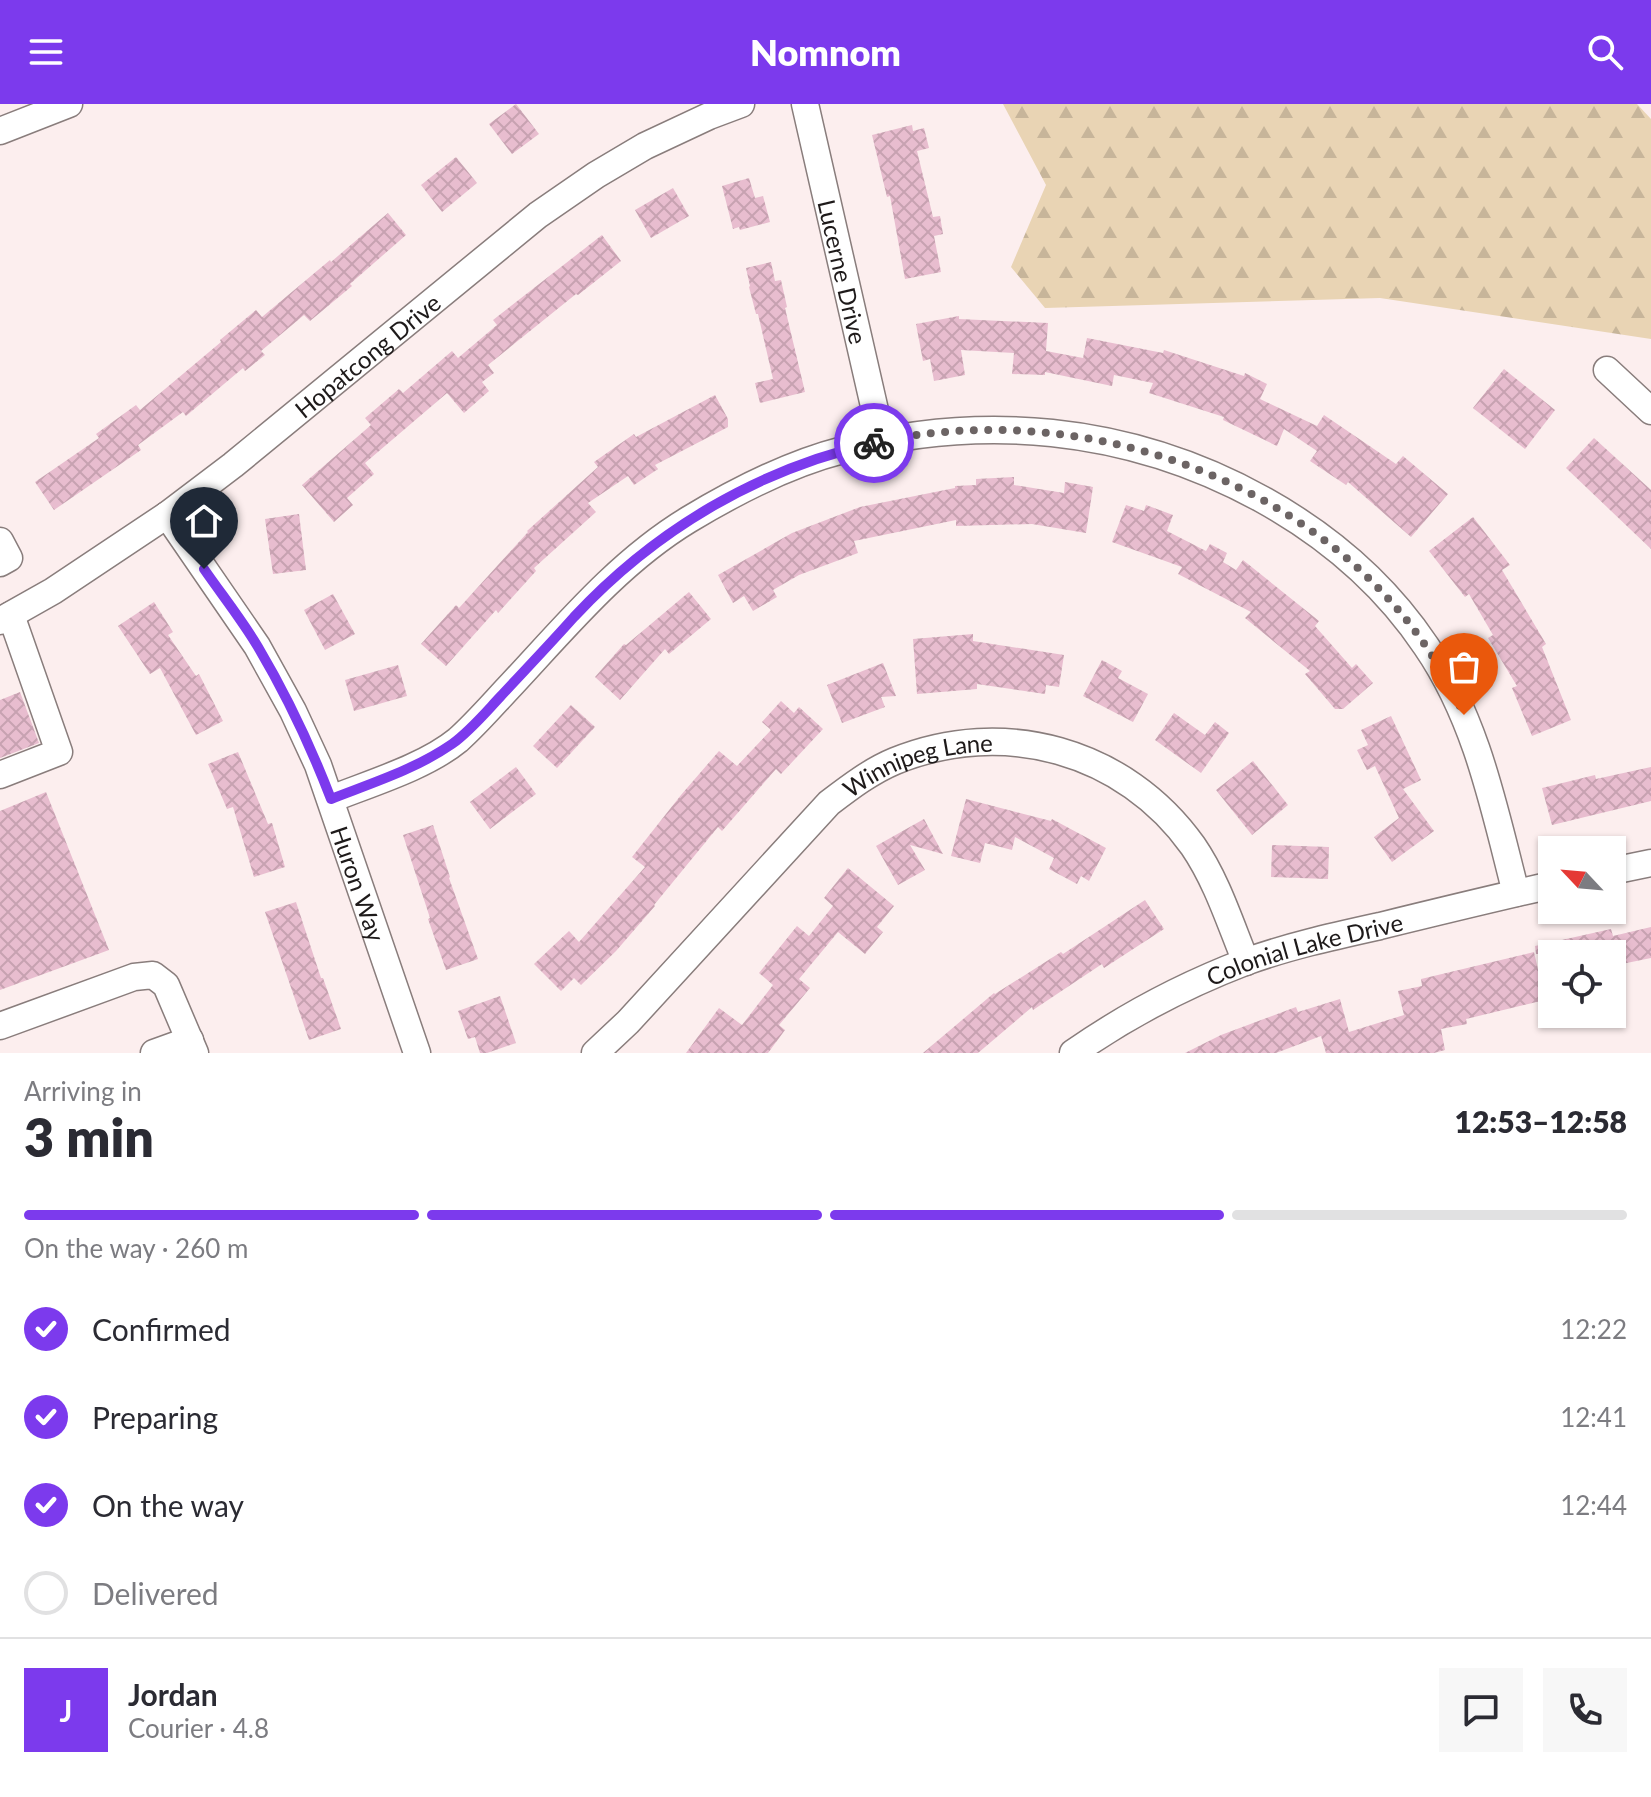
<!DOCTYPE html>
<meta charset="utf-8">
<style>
:root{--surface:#fff;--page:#f7f7f7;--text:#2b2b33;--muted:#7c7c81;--line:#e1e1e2;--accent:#7c3aed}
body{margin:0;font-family:Lato,sans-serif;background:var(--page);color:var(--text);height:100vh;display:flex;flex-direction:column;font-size:30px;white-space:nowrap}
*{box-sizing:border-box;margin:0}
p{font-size:26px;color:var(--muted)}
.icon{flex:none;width:44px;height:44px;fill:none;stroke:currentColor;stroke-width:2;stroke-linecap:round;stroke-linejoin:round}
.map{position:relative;height:949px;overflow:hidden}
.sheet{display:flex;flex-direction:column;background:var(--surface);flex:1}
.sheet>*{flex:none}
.needle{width:52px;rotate:296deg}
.controls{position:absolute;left:1538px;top:732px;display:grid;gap:16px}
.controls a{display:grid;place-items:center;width:88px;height:88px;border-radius:0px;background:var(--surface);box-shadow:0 2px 6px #0004;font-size:40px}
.pin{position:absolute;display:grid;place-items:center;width:68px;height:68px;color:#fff;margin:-82px -34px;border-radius:50% 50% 50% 0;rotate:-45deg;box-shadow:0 0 8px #0007}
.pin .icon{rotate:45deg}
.courier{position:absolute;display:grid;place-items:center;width:80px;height:80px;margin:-40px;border:6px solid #7c3aed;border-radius:50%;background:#fff;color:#222;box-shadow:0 2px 10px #0007}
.overview em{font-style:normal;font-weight:800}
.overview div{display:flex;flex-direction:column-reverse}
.overview{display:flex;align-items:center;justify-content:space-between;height:136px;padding:0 24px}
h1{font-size:52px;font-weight:800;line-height:60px}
.bar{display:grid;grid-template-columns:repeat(4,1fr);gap:12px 8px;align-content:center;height:96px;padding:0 24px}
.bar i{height:10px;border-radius:6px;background:var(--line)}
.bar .on{background:var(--accent)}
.bar p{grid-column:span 4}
.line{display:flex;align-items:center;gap:20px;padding:0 24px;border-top:2px solid var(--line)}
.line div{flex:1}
.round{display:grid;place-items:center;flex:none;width:84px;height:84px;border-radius:0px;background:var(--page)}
ol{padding:0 24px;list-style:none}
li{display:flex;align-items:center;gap:24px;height:88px}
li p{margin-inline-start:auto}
li .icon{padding:8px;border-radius:50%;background:var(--accent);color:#fff;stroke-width:4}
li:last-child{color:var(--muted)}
li i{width:44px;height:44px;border:4px solid var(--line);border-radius:50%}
header{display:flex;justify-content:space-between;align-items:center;height:104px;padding:0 24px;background:var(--accent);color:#fff;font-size:36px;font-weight:800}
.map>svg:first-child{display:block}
.forest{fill:url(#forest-firs)}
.building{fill:url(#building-cross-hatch)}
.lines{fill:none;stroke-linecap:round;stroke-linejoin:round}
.minor-casing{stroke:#897d7c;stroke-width:29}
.minor{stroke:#fff;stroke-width:26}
.done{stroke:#6c6464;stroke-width:8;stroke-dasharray:0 14.4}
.route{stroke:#7c3aed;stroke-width:10}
.labels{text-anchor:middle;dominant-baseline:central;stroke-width:6;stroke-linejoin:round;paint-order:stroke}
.street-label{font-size:24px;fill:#1e1a1a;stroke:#fceeee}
</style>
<header><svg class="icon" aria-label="menu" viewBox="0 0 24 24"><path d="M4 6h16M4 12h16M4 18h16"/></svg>Nomnom<svg class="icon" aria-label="search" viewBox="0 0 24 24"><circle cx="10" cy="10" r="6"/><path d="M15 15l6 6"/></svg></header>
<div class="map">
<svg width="1651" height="949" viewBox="0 0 1651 949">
<defs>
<pattern id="forest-firs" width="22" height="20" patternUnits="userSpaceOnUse" patternTransform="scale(2)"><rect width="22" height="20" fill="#e9d4b4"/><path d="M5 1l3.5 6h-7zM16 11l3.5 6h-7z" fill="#c7b59a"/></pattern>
<pattern id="building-cross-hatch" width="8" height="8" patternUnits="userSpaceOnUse" patternTransform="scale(2)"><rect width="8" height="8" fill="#e8bdcf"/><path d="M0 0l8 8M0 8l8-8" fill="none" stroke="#c7a2b1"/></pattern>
</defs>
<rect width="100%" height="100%" fill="#fceeee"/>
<!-- forest -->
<polygon class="forest" points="1003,0 1637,0 1651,15 1651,235 1380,194 1045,204 1011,163 1046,81"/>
<!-- building -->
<g class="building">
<polygon points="516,0 539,30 512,50 489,20"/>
<polygon points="912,21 913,27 924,24 929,44 917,47 933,113 940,112 943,130 934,132 941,168 905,175 890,92 887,93 872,31"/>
<polygon points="456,53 477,79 442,108 421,81"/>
<polygon points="749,74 755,94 763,92 770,118 740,126 739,123 733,125 722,82"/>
<polygon points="673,84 689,112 651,134 635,106"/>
<polygon points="388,109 406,131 350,180 352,182 310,217 304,211 261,247 265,251 245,267 243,264 186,312 183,308 138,341 141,346 54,406 35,378 99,334 96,330 136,301 140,306 221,238 220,236 256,206 262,213 330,156 331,158"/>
<polygon points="602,131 621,157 578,191 576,190 488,261 494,269 482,278 489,287 464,309 447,289 365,359 374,370 347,394 353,401 334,418 302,381 371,321 365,314 399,285 403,289 452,247 458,254 497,221 493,216"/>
<polygon points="771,158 775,177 781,176 787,203 785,204 805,288 760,299 755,279 773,275 758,210 756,210 749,183 750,182 746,164"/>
<polygon points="959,212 959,215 1048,219 1046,247 1083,254 1087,234 1163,249 1164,246 1244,272 1245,269 1267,280 1260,295 1317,322 1324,311 1396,360 1403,352 1448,390 1411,433 1348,378 1346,381 1310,357 1317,347 1284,325 1277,342 1223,316 1224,313 1149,289 1153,279 1114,271 1112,282 1045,268 1045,271 1012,270 1014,249 961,246 965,271 934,277 930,255 923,257 916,220"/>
<polygon points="1504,265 1555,306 1525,345 1473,304"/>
<polygon points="715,291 728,315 728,323 655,361 658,365 634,381 628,372 588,399 596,408 534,464 536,467 498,509 496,506 446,562 421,540 456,501 459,504 528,428 527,427 598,363 594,358 634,330 636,333"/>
<polygon points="1594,334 1651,386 1651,445 1566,364"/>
<polygon points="1014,373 1014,381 1064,389 1065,378 1093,383 1086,429 1032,420 956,422 956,416 854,437 858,449 799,471 773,486 777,493 753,507 744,492 733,499 718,471 792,429 860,403 955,384 955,382 976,381 976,375"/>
<polygon points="1126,401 1144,407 1146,401 1173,411 1167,427 1206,447 1210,440 1227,449 1223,458 1236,466 1243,456 1319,517 1315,522 1352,564 1356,560 1373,579 1343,605 1335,605 1305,570 1310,567 1245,514 1251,508 1178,470 1182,463 1112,438"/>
<polygon points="299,410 306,466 273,470 265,415"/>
<polygon points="1473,413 1510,461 1502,466 1546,540 1542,543 1571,616 1532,632 1512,584 1517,582 1488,534 1493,531 1469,490 1465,493 1429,447"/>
<polygon points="689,488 711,515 669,550 665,545 620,596 595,573 624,540 626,541"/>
<polygon points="333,490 355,530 325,546 304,506"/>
<polygon points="154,498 173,528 168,531 196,572 199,570 223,617 196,631 160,564 150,570 118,522"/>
<polygon points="973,530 973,537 1064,551 1059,583 1046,581 1045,590 977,580 977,585 917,590 913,535"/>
<polygon points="1102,556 1122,567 1118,574 1148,590 1133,618 1083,592"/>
<polygon points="883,559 896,592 881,593 885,603 842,619 827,581"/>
<polygon points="398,561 407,592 354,607 345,576"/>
<polygon points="20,588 39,639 0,654 0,596"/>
<polygon points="781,597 794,609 799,603 823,625 781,670 776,665 722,727 718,723 654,801 655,802 616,847 581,881 574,874 561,887 534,860 569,827 579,838 645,763 632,753 681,691 719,647 737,662 771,626 762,618"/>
<polygon points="571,601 595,623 557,664 533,642"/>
<polygon points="1174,609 1205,631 1215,618 1229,629 1201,669 1155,636"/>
<polygon points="1391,612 1421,676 1403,685 1434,727 1392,758 1374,733 1399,714 1375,662 1367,666 1357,646 1368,641 1361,626"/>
<polygon points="238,648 268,720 272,719 285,763 254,773 233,703 227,705 208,660"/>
<polygon points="1253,657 1288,701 1252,731 1216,686"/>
<polygon points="516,663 536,690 490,725 470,698"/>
<polygon points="1651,663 1651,697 1552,721 1542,684 1595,671 1596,675"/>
<polygon points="46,688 109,846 0,886 0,707"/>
<polygon points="966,695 1051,717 1052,715 1106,744 1089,777 1081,772 1077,780 1049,765 1054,754 1015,733 1012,746 985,739 980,759 951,752"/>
<polygon points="924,715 943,750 910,741 925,766 898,781 876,742"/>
<polygon points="433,721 450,773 449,774 478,855 446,866 428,815 430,814 403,731"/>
<polygon points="1272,741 1329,743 1328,775 1271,773"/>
<polygon points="848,764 894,802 877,823 883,828 865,850 838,828 799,875 810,884 779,921 785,926 768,949 686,949 719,904 742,921 773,881 759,869 797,822 809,832 833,802 824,794"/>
<polygon points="1145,796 1164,825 1104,864 1102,860 1033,906 1032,903 978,949 923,949 994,889 995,890 1061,848 1063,850"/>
<polygon points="296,798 321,874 323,874 341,925 309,936 265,808"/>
<polygon points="1651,823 1651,854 1612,862 1612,850 1536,850 1535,842 1611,825 1613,832"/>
<polygon points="1534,848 1545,896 1466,915 1467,920 1441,925 1445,946 1434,949 1326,949 1321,932 1276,949 1185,949 1221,931 1296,903 1298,908 1340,895 1349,928 1404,911 1398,887 1422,882 1421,875"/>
<polygon points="500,892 516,939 487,949 480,949 475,933 468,935 458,907"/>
</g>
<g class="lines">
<!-- minor casing -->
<g class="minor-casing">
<g id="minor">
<path id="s1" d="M805 0 882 337"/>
<polyline points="0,27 69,0"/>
<polyline points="1607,266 1651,307"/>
<path id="s2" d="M167 411 257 542 293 607 318 661 417 949"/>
<polyline points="0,437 9,454 0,459"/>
<path id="s3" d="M0 517 53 487 167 411 233 361 538 111 596 71 645 42 709 12 741 0"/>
<polyline points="0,671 59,648 11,511"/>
<path d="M331 695C371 679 425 663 458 636 477 619 494 599 512 580 566 522 619 458 688 416 736 387 788 360 843 346 911 328 982 322 1052 329 1196 344 1344 420 1426 542 1477 616 1494 704 1516 789"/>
<polyline points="1612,767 1651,759"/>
<polyline points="0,922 134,873 153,871 166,881 195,949"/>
<polyline points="154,949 190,936"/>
<path id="s4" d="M595 949 628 918 829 699C850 683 871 667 895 657 1003 613 1125 646 1193 742 1217 777 1230 819 1246 858"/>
<path id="s5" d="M1073 949C1126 912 1185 881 1245 858 1289 842 1335 832 1380 822 1437 808 1495 794 1552 781"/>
</g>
</g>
<!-- minor -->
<use href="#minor" class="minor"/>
</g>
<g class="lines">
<!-- done -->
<path class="done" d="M874 339C1099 287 1369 393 1464 611"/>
<!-- route -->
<path class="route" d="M204 465C222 491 242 516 258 543 287 592 311 643 331 695 372 679 416 665 452 640 470 627 485 609 500 593 525 566 550 540 574 513 655 426 758 365 874 339"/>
</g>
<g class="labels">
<!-- street labels -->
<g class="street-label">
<text stroke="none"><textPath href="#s1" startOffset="172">Lucerne Drive</textPath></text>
<text stroke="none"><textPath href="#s3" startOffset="454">Hopatcong Drive</textPath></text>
<text stroke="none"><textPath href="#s4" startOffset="442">Winnipeg Lane</textPath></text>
<text stroke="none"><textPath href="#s2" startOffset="418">Huron Way</textPath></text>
<text stroke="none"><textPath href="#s5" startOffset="256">Colonial Lake Drive</textPath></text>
</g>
</g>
</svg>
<div class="controls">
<a><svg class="needle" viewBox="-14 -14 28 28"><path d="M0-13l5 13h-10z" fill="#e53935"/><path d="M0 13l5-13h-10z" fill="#7c7c81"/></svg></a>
<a><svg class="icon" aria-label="locate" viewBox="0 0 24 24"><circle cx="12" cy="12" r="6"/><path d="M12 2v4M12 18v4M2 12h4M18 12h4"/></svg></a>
</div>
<div class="pin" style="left:1464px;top:611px;background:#ea580c"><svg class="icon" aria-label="bag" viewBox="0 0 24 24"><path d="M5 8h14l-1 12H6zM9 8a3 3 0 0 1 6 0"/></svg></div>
<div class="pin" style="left:204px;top:465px;background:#1f2937"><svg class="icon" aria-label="home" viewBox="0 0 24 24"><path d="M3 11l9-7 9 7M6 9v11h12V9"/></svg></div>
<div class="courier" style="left:874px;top:339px"><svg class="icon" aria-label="bike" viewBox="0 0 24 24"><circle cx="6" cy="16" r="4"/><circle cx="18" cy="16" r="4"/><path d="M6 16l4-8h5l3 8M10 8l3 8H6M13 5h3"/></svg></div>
</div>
<section class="sheet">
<div class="overview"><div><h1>3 min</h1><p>Arriving in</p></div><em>12:53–12:58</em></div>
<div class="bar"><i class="on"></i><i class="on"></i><i class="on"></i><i></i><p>On the way · 260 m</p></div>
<ol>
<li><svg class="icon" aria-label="check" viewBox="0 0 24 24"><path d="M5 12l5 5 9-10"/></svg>Confirmed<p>12:22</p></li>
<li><svg class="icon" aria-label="check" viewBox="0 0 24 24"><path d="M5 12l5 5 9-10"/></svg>Preparing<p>12:41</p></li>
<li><svg class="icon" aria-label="check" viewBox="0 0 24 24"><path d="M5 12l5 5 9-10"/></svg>On the way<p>12:44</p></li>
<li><i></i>Delivered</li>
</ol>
<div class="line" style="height:144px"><b class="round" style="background:var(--accent);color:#fff">J</b><div><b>Jordan</b><p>Courier · 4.8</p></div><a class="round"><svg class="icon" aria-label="chat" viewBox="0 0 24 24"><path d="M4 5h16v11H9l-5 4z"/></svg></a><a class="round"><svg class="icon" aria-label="phone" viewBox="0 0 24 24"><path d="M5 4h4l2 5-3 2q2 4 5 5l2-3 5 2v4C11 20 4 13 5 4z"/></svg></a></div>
</section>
